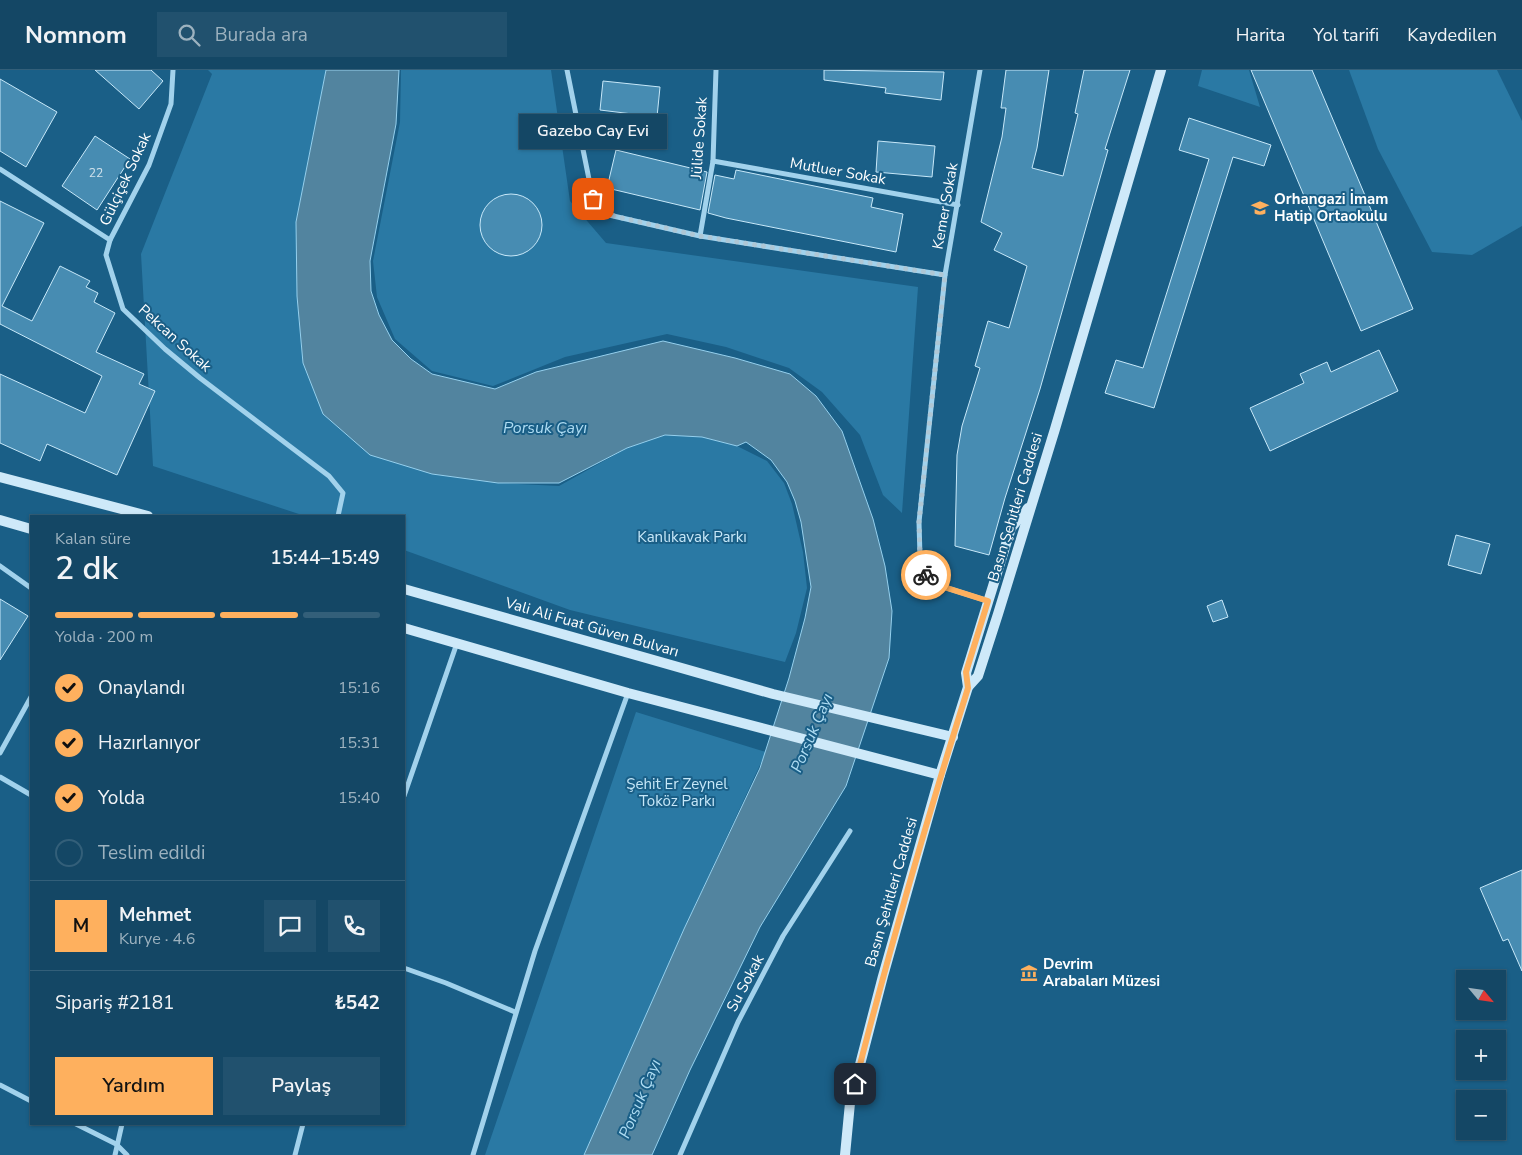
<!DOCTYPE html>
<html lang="tr">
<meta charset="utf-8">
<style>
:root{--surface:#144765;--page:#21516e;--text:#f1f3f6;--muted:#9db2bf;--line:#335f79;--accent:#feb05e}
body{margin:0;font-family:"Nunito Sans",sans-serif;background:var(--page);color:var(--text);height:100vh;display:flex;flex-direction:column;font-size:19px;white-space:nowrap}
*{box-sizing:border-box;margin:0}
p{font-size:16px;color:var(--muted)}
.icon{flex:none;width:28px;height:28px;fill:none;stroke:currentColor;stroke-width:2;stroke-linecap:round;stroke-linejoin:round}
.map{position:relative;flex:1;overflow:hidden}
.panel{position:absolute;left:30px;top:445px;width:375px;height:610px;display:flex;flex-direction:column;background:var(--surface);border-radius:0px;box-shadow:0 1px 4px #0004,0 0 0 1px var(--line)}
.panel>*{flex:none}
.needle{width:32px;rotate:119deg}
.fabs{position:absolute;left:1456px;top:900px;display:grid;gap:10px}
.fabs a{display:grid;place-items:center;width:50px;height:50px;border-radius:0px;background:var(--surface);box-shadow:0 1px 4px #0004,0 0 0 1px var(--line);font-size:25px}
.pin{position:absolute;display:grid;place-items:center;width:42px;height:42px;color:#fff;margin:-21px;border-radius:10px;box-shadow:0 2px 8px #0006}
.courier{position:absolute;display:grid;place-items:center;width:50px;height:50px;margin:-25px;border:4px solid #feb05e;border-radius:50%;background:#fff;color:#222;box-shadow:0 1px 6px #0007}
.bubble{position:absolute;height:35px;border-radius:0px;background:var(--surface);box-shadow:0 1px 4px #0004,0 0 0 1px var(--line);font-size:16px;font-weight:600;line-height:35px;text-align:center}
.overview em{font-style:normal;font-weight:600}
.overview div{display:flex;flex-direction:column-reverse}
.overview{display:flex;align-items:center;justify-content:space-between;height:85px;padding:0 25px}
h1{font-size:32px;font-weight:600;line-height:38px}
.bar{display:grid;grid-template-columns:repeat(4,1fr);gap:8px 5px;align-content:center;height:60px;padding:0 25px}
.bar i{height:6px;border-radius:4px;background:var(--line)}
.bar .active{background:var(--accent)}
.bar p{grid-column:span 4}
.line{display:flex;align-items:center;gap:12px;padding:0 25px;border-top:1px solid var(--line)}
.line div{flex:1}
.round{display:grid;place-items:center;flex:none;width:52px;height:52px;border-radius:0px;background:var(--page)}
ol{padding:0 25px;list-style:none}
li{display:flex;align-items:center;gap:15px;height:55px}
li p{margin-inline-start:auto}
li .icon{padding:5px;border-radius:50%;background:var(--accent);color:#111;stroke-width:4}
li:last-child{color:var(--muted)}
li i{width:28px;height:28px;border:2px solid var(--line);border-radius:50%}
.action{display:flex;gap:10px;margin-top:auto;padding:10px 25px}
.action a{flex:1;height:58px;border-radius:0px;background:var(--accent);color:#111;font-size:20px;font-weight:600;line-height:58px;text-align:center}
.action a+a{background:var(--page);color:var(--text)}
header{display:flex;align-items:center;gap:30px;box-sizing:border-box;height:70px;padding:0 25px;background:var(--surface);border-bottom:1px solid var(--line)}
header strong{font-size:24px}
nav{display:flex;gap:28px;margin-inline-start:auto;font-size:18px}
.search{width:350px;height:45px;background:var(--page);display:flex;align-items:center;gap:12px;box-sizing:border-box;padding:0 18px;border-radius:0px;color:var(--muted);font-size:19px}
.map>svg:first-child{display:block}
.green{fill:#2a79a4}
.water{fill:#52849f;stroke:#95d0ee}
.building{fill:#478cb2;stroke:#c7e8f9}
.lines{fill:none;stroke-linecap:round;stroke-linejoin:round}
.street{stroke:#a2d2ec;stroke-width:5}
.secondary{stroke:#cee9f9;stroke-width:10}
.done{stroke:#afc7d5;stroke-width:5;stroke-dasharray:0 9}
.route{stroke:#feb05e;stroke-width:6}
.labels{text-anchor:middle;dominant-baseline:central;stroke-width:4;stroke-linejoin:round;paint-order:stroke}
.number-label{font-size:12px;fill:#d1e2ec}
.street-label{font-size:15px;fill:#fff;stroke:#1a5f87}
.poi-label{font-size:15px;font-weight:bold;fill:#fff;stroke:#1a5f87;text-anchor:start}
.park-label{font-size:15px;fill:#c7e8f9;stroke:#1a5f87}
.water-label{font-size:16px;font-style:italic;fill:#aedcf3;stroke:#1a5f87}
</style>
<header>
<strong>Nomnom</strong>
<div class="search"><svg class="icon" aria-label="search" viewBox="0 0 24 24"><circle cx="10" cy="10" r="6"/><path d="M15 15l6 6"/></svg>Burada ara</div>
<nav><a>Harita</a><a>Yol tarifi</a><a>Kaydedilen</a></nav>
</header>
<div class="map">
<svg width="1522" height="1085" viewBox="0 0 1522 1085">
<rect width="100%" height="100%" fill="#1a5f87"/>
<!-- green -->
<g class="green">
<polygon points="208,0 326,0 296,152 297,226 303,293 432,404 498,413 559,416 627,378 665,365 702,367 737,376 767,391 784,413 792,434 803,482 807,518 796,563 785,592 570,540 404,480 404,446 305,446 153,396 141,184 212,4"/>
<polygon points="401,0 551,0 570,131 606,173 918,217 902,443 883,425 860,365 822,322 789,298 726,277 667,264 565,287 493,316 432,301 395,269 377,227 373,191 400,52"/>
<polygon points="1202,0 1249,0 1260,37 1198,16"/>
<polygon points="1349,0 1497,0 1522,51 1522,156 1472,185 1432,182 1378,79"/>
<polygon points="636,642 766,682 684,859 584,1085 485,1085"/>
</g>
<!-- water -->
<polygon class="water" points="326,0 399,0 396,54 370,191 371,221 379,245 392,270 411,289 432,304 495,319 536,302 663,271 735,288 790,304 816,326 842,361 873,449 885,496 892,541 889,588 846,716 760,857 690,1000 652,1085 584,1085 684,859 760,698 789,608 805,548 811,517 801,452 795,431 787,412 771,390 746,372 737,376 702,367 665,365 627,378 559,413 498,413 432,404 370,385 323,344 303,293 297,226 296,152"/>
<!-- building -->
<g class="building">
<polygon points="95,0 151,0 163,11 139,39"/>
<polygon points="824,0 944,2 941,30 885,23 886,18 824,10"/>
<polygon points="1006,0 1049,0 1037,78 1032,98 1063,106 1078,44 1075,43 1084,0 1130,0 1105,79 1108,80 1040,319 1005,428 989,485 955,476 957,385 962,356 980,298 975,296 988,251 1009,258 1027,196 994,180 1002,163 981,152 1002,67 1006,38 1001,38"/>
<polygon points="1251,0 1312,0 1413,239 1361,261"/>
<polygon points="0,9 57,42 26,97 0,81"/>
<polygon points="603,11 660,17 657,47 600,40"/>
<polygon points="1189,48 1271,75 1264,96 1233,87 1154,338 1105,323 1116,290 1143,298 1209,89 1179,80"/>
<polygon points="95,66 130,89 97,140 62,116"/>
<polygon points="878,71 935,76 932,107 876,102"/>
<polygon points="616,80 707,102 700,140 607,118"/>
<polygon points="736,100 873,128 871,137 903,144 896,182 726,148 708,143 715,105 734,109"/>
<circle cx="511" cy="155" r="31"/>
<polygon points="0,131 44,153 2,236 32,251 60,196 90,211 86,217 98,223 94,232 115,243 96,282 144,304 139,314 155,321 117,405 47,374 40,391 0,373 0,304 85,343 102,306 0,254"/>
<polygon points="1379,280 1398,321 1270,381 1250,338 1304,313 1300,304 1327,292 1331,302"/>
<polygon points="1456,465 1490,474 1481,504 1448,495"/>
<polygon points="0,529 28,546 0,590"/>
<polygon points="1222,530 1228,547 1213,552 1207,536"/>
<polygon points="1522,800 1522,901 1508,869 1503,871 1480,818"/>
</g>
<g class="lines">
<!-- street -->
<g class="street">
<polyline points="567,0 593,129 609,145 700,166 945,205"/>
<polyline points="980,0 945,205 919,452 920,486 928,512 988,531"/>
<polyline points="713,91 958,135"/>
<polyline points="0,99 110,170 106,185 123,239 165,279 200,308 329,406 343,423 338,446"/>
<polyline points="700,166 713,91 716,0"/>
<polyline points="110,170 149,95 171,34 173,0"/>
<polyline points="0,496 31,518"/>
<polyline points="0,683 31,627"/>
<polyline points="0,707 31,725"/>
<polyline points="404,726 457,573"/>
<polyline points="404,898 446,913 515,942"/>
<polyline points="0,1015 31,1031"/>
<polyline points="76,1054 116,1074 127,1085"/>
<polyline points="115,1085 122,1054"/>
<polyline points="295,1085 303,1054"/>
<polyline points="473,1085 535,881 628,623"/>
<polyline points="680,1085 738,952 783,866 850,761"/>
</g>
<!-- secondary -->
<g class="secondary">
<polyline points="0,407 148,446"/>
<polyline points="0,450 31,459"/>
<polyline points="404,519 773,624 953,667"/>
<polyline points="404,558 628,623 940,705"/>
<polyline points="968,617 966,603 1011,458 1028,438"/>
<polyline points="845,1085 850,1033 883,906 940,705 968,617 978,606 998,544 1055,359 1161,0"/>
</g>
</g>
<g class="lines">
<!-- done -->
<polyline class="done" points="593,129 610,145 700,166 945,205 919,452 920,486 926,505"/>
<!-- route -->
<path class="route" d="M855 1014C889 881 927 749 968 618L966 602 988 531 928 512 926 505"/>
</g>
<!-- icons -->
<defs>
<g id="school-bare" transform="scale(1.35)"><path d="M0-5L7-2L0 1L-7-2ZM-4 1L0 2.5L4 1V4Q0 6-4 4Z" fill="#feb05e" stroke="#1a5f87" stroke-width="2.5" paint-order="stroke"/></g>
<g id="museum-bare" transform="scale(1.35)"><path d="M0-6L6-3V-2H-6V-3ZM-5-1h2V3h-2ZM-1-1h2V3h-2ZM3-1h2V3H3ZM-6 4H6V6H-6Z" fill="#feb05e" stroke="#1a5f87" stroke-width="2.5" paint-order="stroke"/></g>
</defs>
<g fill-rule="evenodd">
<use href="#school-bare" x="1260" y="138"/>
<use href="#museum-bare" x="1029" y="903"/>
</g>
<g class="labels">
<!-- number labels -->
<g class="number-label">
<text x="96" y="103">22</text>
</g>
<!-- street labels -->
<g class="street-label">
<text transform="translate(699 68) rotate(-86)">Jülide Sokak</text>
<text transform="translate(838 101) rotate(10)">Mutluer Sokak</text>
<text transform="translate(125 109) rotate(-65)">Gülçiçek Sokak</text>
<text transform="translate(945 136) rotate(-80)">Kemer Sokak</text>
<text transform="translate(175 268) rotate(42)">Pekcan Sokak</text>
<text transform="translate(1015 437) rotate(-73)">Basın Şehitleri Caddesi</text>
<text transform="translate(592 557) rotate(16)">Vali Ali Fuat Güven Bulvarı</text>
<text transform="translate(891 822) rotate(-74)">Basın Şehitleri Caddesi</text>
<text transform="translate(745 913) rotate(-62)">Su Sokak</text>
</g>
<!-- poi labels -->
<g class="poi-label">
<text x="1274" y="129">Orhangazi İmam<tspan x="1274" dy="17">Hatip Ortaokulu</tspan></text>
<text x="1043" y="894">Devrim<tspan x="1043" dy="17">Arabaları Müzesi</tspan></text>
</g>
<!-- park labels -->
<g class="park-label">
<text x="692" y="467">Kanlıkavak Parkı</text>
<text x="677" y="714">Şehit Er Zeynel<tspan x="677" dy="17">Toköz Parkı</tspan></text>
</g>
<!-- water labels -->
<g class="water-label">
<text x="545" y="358">Porsuk Çayı</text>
<text transform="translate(812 663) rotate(-67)">Porsuk Çayı</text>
<text transform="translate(640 1029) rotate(-67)">Porsuk Çayı</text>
</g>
</g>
</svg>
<div class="fabs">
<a><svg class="needle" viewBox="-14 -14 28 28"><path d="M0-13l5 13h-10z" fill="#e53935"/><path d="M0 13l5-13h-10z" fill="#9db2bf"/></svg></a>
<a>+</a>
<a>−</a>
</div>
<div class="pin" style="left:593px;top:129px;background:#ea580c"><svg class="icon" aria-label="bag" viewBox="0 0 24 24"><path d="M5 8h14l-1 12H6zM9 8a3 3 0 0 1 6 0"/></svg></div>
<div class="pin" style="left:855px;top:1014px;background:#1f2937"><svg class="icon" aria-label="home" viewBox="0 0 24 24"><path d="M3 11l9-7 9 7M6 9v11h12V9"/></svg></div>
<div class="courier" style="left:926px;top:505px"><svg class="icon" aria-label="bike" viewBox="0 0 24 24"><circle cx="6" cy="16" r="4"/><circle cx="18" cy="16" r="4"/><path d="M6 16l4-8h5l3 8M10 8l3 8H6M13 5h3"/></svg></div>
<div class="bubble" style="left:519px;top:44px;width:148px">Gazebo Cay Evi</div>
<section class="panel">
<div class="overview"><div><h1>2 dk</h1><p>Kalan süre</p></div><em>15:44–15:49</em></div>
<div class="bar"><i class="active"></i><i class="active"></i><i class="active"></i><i></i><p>Yolda · 200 m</p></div>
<ol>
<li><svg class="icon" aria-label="check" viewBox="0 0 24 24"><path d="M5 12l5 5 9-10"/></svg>Onaylandı<p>15:16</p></li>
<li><svg class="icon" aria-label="check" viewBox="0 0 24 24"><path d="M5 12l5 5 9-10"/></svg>Hazırlanıyor<p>15:31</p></li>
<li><svg class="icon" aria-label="check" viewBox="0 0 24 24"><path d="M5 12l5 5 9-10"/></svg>Yolda<p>15:40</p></li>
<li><i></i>Teslim edildi</li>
</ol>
<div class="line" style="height:90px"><b class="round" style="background:var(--accent);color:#111">M</b><div><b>Mehmet</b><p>Kurye · 4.6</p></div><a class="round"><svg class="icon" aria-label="chat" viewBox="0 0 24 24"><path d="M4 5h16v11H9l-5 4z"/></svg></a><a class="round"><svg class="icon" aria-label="phone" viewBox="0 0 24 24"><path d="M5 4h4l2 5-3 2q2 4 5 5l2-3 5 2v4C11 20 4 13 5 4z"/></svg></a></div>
<div class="line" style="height:65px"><div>Sipariş #2181</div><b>₺542</b></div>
<div class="action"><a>Yardım</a><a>Paylaş</a></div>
</section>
</div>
